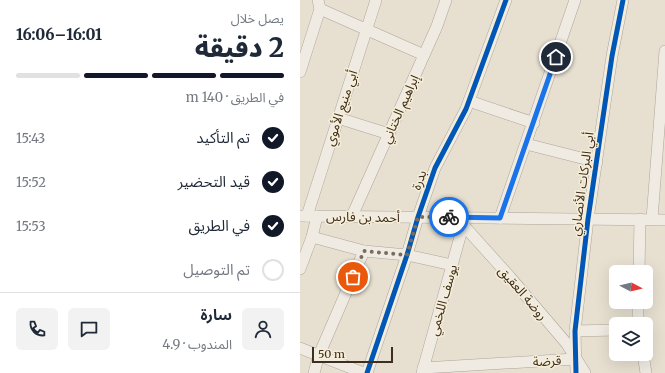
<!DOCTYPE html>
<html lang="ar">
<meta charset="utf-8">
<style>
:root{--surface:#fff;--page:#f2f2f3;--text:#1f2937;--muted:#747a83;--line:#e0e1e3;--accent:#111827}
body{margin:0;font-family:Merriweather,"Noto Sans Arabic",serif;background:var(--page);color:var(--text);direction:rtl;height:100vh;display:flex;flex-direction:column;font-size:15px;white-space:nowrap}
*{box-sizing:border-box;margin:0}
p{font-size:13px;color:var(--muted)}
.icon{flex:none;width:22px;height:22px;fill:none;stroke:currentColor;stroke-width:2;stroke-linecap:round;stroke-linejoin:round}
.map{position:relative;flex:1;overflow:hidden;direction:ltr}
.details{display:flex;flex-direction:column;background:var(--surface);width:300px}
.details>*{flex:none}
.needle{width:26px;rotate:97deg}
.controls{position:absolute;left:309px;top:265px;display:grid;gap:8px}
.controls a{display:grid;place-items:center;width:44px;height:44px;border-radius:6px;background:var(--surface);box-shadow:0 4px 16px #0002;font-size:20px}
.scale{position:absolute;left:12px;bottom:10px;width:81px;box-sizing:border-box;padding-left:4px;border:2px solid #3d2e20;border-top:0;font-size:11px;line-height:14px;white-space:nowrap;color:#3d2e20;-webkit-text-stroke:3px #f7eed8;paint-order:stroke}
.pin{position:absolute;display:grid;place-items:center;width:34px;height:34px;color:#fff;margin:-17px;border:2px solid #fff;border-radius:50%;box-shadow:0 1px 4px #0007}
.courier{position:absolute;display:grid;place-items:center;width:40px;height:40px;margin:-20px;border:3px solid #1a73e8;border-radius:50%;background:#fff;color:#222;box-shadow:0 1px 5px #0007}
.head em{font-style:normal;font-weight:800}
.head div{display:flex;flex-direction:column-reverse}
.head{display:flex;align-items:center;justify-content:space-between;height:68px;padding:0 16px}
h1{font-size:26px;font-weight:800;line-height:30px}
.bar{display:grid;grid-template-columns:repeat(4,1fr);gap:6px 4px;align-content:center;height:48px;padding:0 16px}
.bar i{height:5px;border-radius:3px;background:var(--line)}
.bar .on{background:var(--accent)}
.bar p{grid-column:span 4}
.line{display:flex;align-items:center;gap:10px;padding:0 16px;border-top:1px solid var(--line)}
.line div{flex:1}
.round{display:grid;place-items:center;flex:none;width:42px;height:42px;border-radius:6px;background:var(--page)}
ol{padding:0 16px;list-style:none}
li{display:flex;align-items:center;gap:12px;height:44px}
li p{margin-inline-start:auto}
li .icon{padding:4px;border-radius:50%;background:var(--accent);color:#fff;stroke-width:4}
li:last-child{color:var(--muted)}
li i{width:22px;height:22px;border:2px solid var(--line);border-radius:50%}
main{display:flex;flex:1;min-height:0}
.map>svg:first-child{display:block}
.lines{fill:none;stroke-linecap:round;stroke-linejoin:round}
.minor-casing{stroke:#ada599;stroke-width:12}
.minor{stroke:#efebe3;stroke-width:11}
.cycleway-casing{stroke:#f7eed8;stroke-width:8}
.cycleway{stroke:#0057b8;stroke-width:5}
.done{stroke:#786c5e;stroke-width:4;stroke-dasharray:0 7.2}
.route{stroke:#1a73e8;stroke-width:5}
.labels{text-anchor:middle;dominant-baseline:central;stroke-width:3;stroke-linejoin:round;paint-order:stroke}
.street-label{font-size:13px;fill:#3d2e20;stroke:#f7eed8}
</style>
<main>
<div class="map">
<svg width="365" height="373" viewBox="0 0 365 373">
<rect width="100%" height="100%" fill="#e7e0d1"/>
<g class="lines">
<!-- minor casing -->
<g class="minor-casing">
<g id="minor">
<polyline points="20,9 124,55"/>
<polyline points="0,72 20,9 18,0"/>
<polyline points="169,101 234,123"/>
<polyline points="38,118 89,134"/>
<polyline points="226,144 297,162"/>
<polyline points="0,216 365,220"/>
<polyline points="7,216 76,0"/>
<polyline points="52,216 137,26 146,0"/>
<polyline points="156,217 210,277 267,344 285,373"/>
<polyline points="200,218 275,0"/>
<polyline points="352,219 365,51"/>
<polyline points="12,237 64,251 107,255 152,265"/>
<polyline points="0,269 12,237 17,216"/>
<polyline points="339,272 340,219"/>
<polyline points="338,324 338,302"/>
<polyline points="275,331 316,330"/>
<polyline points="0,348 64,373"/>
<polyline points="343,354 346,373"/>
<polyline points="123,368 275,359"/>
<polyline points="14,373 19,355 64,251"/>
<polyline points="67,373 107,255 118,217 135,168 166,109 206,0"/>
<polyline points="122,373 163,226"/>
<polyline points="276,373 275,331 288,219 312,56 323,0"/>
</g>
</g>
<!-- minor -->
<use href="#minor" class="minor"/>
<!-- cycleway casing -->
<g class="cycleway-casing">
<g id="cycleway">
<polyline points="67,373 107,255 118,217 135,168 166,109 206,0"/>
<polyline points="276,373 275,331 288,219 312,56 323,0"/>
</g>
</g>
<!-- cycleway -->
<use href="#cycleway" class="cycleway"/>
</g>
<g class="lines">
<!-- done -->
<polyline class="done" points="53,277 64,251 107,255 118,217 149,217"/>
<!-- route -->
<polyline class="route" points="149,217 200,218 256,57"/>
</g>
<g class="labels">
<!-- street labels -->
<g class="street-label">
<text transform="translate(41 108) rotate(-72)">أبي منيع الأموي</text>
<text transform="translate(100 109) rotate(-66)">إبراهيم الختاني</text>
<text transform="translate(119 180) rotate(-70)">بدرة</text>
<text transform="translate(282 184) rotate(-82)">أبي البركات الأنصاري</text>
<text transform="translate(63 217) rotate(1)">أحمد بن فارس</text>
<text transform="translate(223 293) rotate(49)">روضة العقيق</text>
<text transform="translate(143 300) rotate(-74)">يوسف اللخمي</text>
<text transform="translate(247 361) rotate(-3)">قرضة</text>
</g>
</g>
</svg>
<div class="controls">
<a><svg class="needle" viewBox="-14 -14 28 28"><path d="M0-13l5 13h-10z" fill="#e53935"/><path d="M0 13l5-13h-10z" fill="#747a83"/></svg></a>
<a><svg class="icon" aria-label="layers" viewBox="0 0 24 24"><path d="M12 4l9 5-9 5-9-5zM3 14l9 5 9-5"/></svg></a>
</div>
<div class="scale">50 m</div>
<div class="pin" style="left:53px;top:277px;background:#ea580c"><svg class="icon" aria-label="bag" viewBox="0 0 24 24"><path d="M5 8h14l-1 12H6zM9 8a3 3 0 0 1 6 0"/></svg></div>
<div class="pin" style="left:256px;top:57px;background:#1f2937"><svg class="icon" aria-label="home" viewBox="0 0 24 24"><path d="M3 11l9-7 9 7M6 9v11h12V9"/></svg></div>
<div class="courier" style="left:149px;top:217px"><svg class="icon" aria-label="bike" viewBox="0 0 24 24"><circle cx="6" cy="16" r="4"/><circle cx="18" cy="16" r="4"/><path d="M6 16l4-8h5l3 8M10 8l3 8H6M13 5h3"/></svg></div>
</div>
<section class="details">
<div class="head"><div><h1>2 دقيقة</h1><p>يصل خلال</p></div><em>16:01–16:06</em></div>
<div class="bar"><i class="on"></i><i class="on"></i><i class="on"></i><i></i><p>في الطريق · 140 m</p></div>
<ol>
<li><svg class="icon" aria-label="check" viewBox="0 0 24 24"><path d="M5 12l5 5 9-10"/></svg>تم التأكيد<p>15:43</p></li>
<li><svg class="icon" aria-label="check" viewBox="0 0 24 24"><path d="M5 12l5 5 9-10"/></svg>قيد التحضير<p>15:52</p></li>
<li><svg class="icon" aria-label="check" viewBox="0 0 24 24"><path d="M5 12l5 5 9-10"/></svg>في الطريق<p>15:53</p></li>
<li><i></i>تم التوصيل</li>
</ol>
<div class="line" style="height:72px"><a class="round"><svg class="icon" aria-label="person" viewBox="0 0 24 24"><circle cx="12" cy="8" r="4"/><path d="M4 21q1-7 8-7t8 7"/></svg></a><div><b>سارة</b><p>المندوب · 4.9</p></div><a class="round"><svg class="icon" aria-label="chat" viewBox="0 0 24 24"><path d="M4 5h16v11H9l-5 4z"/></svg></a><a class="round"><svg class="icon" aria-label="phone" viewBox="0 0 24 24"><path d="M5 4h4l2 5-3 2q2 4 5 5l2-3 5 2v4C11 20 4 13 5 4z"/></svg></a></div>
</section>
</main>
